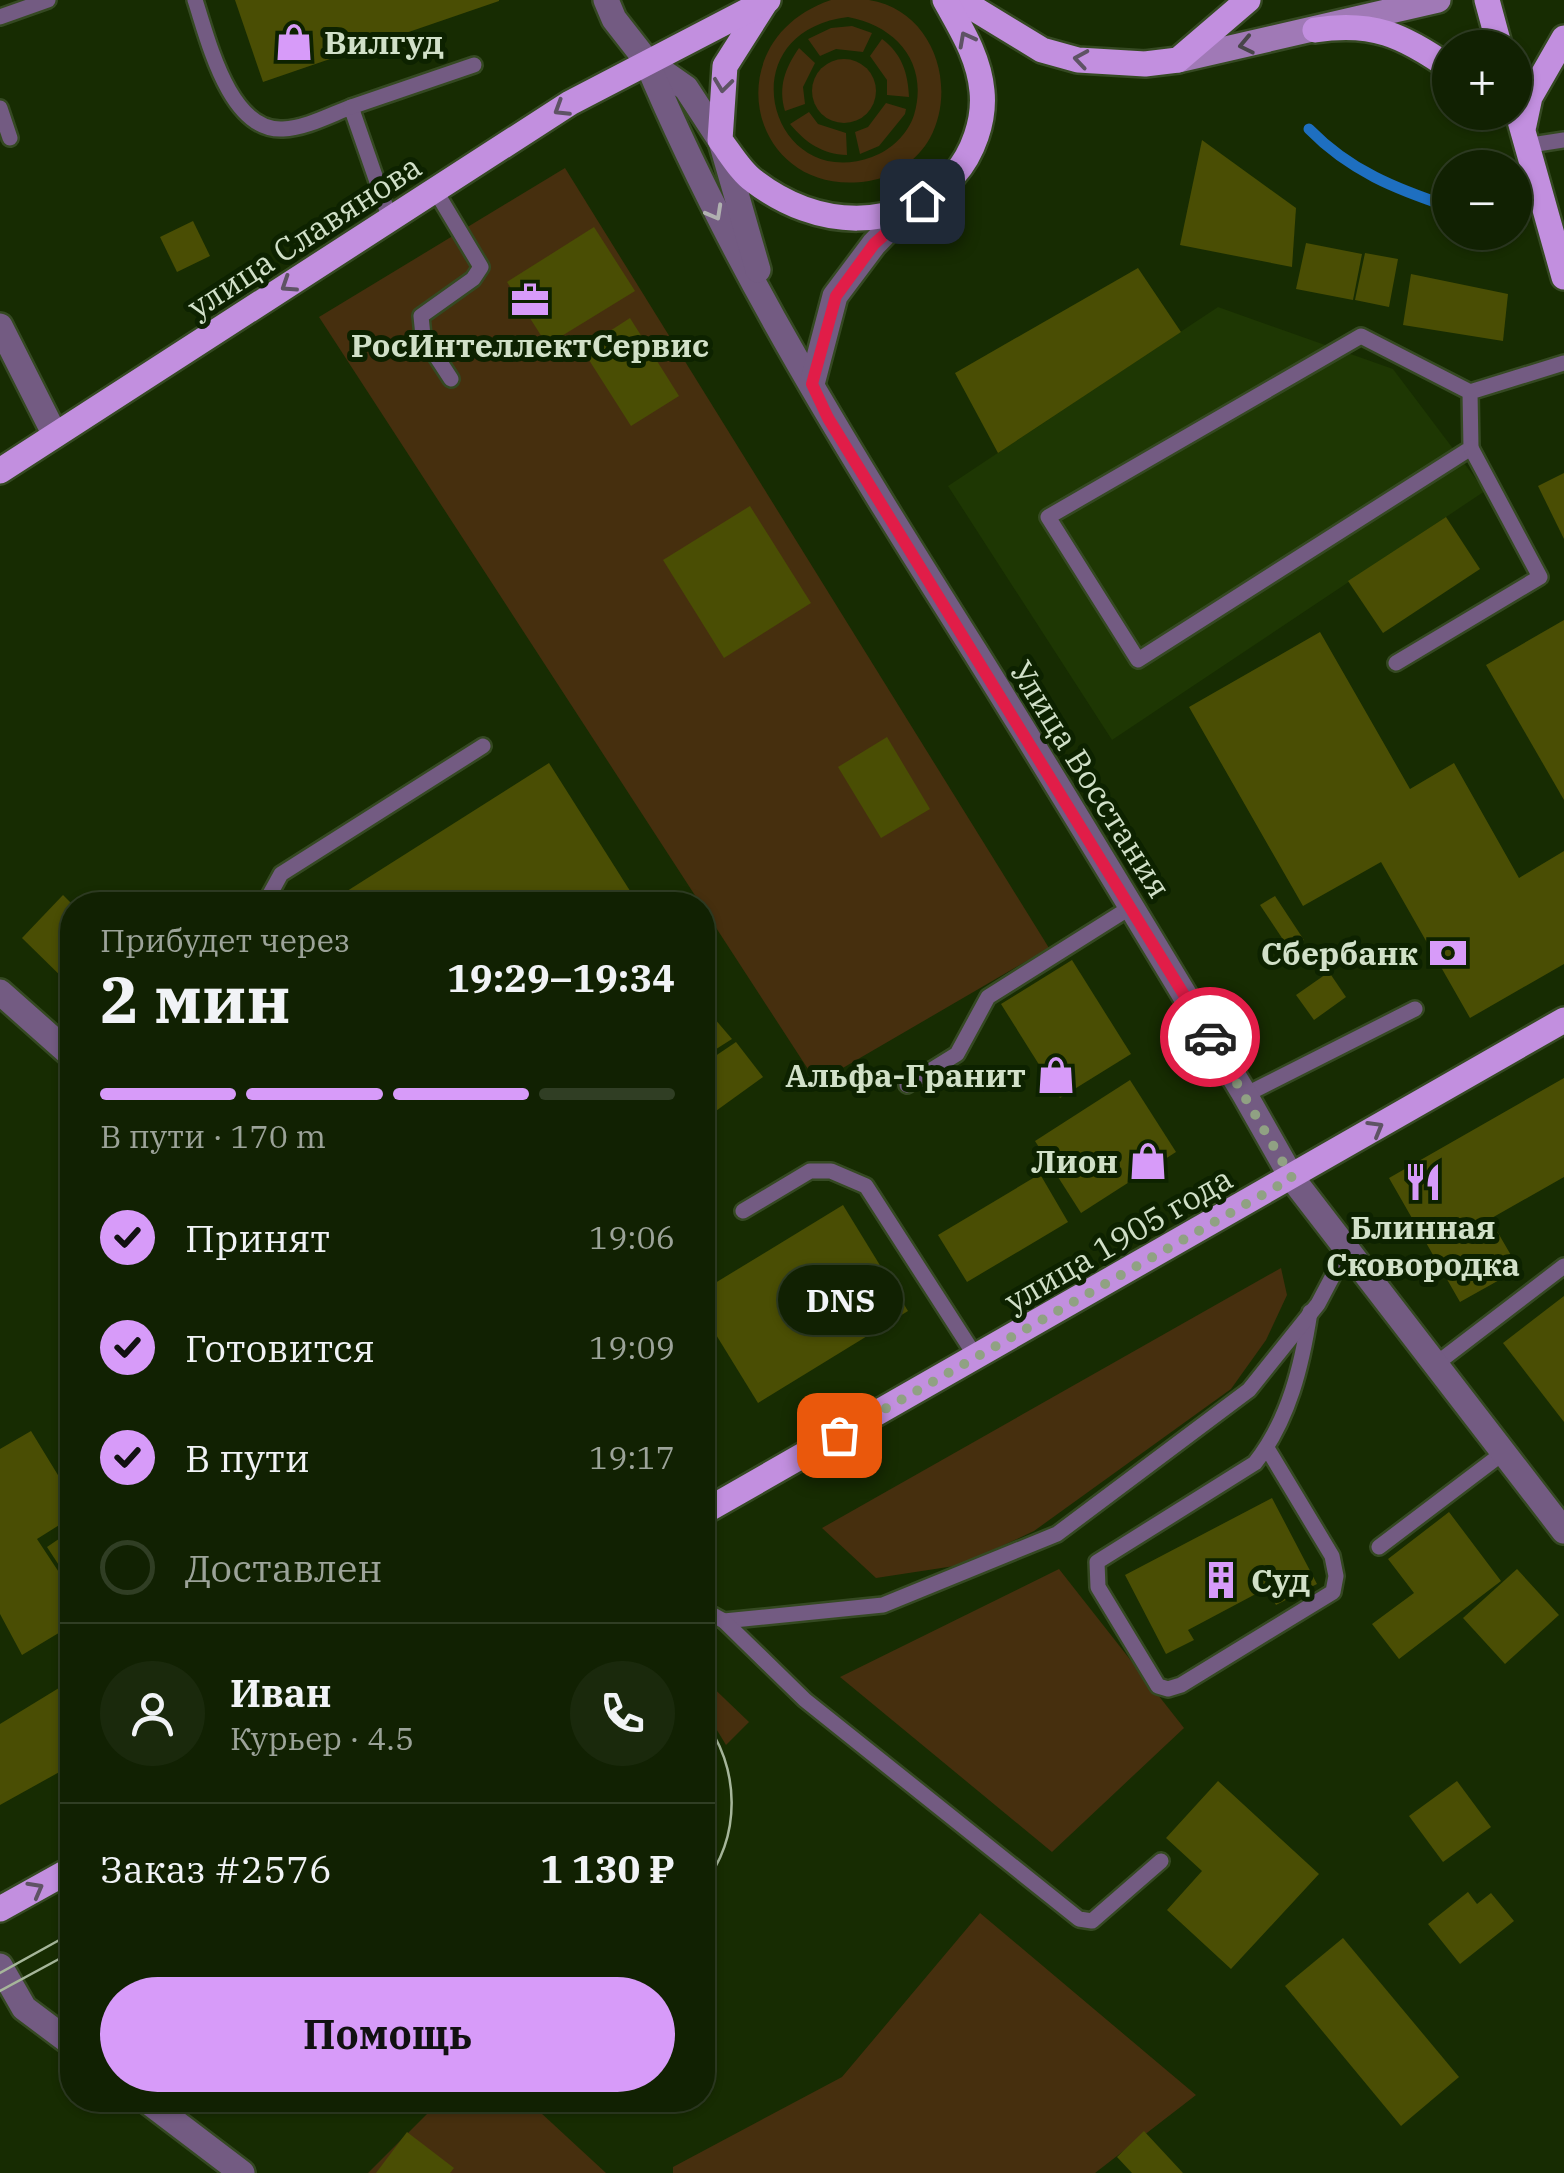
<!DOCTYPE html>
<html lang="ru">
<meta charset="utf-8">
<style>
:root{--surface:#112102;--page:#1a290c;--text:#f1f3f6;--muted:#9ca399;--line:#303e24;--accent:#d79bf9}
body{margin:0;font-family:"IBM Plex Serif",serif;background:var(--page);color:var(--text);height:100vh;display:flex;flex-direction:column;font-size:38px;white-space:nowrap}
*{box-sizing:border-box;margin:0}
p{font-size:32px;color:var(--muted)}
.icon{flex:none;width:55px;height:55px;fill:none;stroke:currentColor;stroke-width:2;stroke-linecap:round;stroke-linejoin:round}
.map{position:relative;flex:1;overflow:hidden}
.side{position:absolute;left:60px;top:892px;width:655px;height:1220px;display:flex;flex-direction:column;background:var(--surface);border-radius:40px;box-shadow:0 2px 8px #0004,0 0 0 2px var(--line)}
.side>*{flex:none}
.tools{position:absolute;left:1432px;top:30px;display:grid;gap:20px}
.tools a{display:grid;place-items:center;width:100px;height:100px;border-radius:50%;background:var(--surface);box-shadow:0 2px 8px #0004,0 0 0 2px var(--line);font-size:50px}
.pin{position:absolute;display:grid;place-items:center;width:85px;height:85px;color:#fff;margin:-42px;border-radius:20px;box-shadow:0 5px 15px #0006}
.courier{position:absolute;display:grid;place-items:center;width:100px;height:100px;margin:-50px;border:8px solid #e11d48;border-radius:50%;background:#fff;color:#222;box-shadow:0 2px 12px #0007}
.bubble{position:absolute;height:70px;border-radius:35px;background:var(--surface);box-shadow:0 2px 8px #0004,0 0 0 2px var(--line);font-size:32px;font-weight:700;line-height:70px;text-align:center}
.headline em{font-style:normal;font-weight:700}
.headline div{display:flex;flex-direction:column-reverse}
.headline{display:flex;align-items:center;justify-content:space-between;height:170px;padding:0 40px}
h1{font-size:65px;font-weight:700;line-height:75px}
.bar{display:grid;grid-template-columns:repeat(4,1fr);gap:15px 10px;align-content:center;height:120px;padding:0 40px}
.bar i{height:12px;border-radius:8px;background:var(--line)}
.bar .selected{background:var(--accent)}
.bar p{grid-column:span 4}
.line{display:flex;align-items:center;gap:25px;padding:0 40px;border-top:2px solid var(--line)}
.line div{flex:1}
.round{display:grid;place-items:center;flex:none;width:105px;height:105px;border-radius:52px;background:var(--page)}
ol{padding:0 40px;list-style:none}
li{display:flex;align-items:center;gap:30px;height:110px}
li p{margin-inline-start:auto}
li .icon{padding:10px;border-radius:50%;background:var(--accent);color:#111;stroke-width:4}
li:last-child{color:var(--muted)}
li i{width:55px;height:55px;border:5px solid var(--line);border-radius:50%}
.cta{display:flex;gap:20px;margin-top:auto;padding:20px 40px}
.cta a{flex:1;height:115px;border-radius:60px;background:var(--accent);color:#111;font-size:40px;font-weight:700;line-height:115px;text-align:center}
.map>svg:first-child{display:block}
.built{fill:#1e3703}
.green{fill:#462f0e;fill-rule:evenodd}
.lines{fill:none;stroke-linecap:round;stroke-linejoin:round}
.stream{stroke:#1e6fc0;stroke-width:11}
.building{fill:#4a4e04}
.service-casing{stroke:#354922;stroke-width:20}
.minor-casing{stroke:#354922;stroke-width:30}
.tertiary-casing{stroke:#354922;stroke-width:30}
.secondary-casing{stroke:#354922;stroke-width:30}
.primary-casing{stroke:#354922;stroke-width:30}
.service{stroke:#735b82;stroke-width:15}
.minor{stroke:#735b82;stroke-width:25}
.tertiary{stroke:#735b82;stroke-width:25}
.secondary{stroke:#a079b6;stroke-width:25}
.primary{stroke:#c28fdf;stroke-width:25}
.tram{stroke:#a6b69a;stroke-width:2.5}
.oneway{stroke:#5e5364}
.oneway2{stroke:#484549}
.oneway3{stroke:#b0b1b0}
.done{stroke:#90a183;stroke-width:10;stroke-dasharray:0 18}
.route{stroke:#e11d48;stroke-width:12}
.labels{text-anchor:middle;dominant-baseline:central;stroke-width:10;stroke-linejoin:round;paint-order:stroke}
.poi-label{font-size:32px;font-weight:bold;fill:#d1e0c8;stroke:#0d2200;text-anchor:end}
.street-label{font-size:32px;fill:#d1e0c8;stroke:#0d2200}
</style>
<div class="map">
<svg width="1564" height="2173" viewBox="0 0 1564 2173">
<rect width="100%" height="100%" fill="#172c02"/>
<!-- built -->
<polygon class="built" points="1218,307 1393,369 1485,491 1112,740 948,486"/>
<!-- green -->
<g class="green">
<path d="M831 0C843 0 857 0 869 0 933 10 958 86 930 138 918 160 893 177 869 181 748 200 713 40 831 0ZM848 17C897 26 929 64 914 115 908 134 891 150 872 157 770 194 725 32 848 17Z"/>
<polygon points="852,26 872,33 863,52 836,49 820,56 808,39 831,28"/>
<path d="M882 39C902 54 908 73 909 97L887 95V80L870 56Z"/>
<path d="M799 48 815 63 803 87 805 104 785 111C778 87 785 68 799 48Z"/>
<circle cx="844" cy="91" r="32"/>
<polygon points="886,103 906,109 905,114 879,146 860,154 855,132 868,127"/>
<path d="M809 112 818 124 846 133 847 155C822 154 806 143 790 124Z"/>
<polygon points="565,168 1049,948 817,1083 319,317"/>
<polygon points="1281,1268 1287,1295 1266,1340 1231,1389 1034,1531 961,1565 876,1578 822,1528"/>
<polygon points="1059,1569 1184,1728 1052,1852 840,1677"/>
<polygon points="702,1677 749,1722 726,1745 703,1707"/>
<polygon points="980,1913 1196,2095 1095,2173 673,2173 673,2167 842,2077"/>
<polygon points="441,2100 527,2100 606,2173 368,2173"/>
</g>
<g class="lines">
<!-- stream -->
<path class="stream" d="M1309 129C1350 171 1396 189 1450 207"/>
</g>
<!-- building -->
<g class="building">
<polygon points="235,0 499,0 499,1 263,82"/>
<polygon points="1202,140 1296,208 1292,267 1180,245"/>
<polygon points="193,221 210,256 177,272 160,237"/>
<polygon points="594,227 635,291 547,345 507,282"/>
<polygon points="1306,243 1362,254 1353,300 1296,289"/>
<polygon points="1365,253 1398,259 1389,307 1355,300"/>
<polygon points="1138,268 1181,332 998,453 955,373"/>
<polygon points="1411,274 1508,294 1503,341 1403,325"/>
<polygon points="630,318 679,396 631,426 582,349"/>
<polygon points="1564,473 1564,539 1538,486"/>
<polygon points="750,506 811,603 724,658 663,560"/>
<polygon points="1446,517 1480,569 1383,633 1348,581"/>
<polygon points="1564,620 1564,800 1486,665"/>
<polygon points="1320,632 1410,789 1454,763 1519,878 1564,851 1564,964 1470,1018 1381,862 1303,906 1189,707"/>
<polygon points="887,737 930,809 881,838 838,767"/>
<polygon points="549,763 639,905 325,905"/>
<polygon points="63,895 72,904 72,987 22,938"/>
<polygon points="1275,896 1304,940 1290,950 1260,905"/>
<polygon points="1072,960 1131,1054 1060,1098 1001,1004"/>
<polygon points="1329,972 1346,997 1314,1020 1296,995"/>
<polygon points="702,1004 732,1039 702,1058"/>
<polygon points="736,1042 763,1077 702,1121 702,1065"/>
<polygon points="1564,1078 1564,1177 1490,1219 1519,1269 1460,1302 1389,1178"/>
<polygon points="1130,1080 1176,1152 1081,1213 1035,1141"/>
<polygon points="1040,1174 1068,1222 967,1282 938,1235"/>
<polygon points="843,1205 908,1311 758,1403 702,1312 702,1291"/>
<polygon points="1564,1296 1564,1422 1503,1343"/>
<polygon points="31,1431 72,1498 72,1517 37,1539 72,1592 72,1625 22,1655 0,1614 0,1449"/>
<polygon points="1272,1498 1317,1584 1276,1605 1267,1588 1188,1630 1194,1640 1166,1654 1125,1575"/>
<polygon points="1449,1512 1501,1581 1399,1659 1372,1624 1414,1593 1388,1559"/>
<polygon points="72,1530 72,1585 47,1547"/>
<polygon points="1517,1569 1559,1615 1505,1664 1463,1618"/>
<polygon points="72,1680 72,1765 0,1805 0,1724"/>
<polygon points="1218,1781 1319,1874 1231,1969 1167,1910 1202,1871 1166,1838"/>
<polygon points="1457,1781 1491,1827 1443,1862 1409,1816"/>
<polygon points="1468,1892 1477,1904 1491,1893 1514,1921 1460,1964 1428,1924"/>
<polygon points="1343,1938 1459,2077 1401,2126 1285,1986"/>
<polygon points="1144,2131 1183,2173 1132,2173 1117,2157"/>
<polygon points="407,2132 454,2168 450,2173 376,2173"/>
</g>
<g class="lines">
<!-- service casing -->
<g class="service-casing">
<g id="service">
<path d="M195 0C208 39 229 132 283 129 306 128 330 115 351 107L390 219"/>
<polyline points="0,17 48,0"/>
<polyline points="351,107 474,65"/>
<polyline points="0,108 10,138"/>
<polyline points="1524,146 1564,140"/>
<polyline points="435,190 481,267 473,279 421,316 423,336 451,379"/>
<polyline points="1470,392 1471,448 1138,660 1048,517 1361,336 1470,392 1564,363"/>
<polyline points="1396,663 1540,577 1471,448"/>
<polyline points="264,905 281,874 483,746"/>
<polyline points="907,1085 957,1054 988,997 1131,907"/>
<polyline points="1245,1095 1415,1009"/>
<polyline points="743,1211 810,1171 831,1171 866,1186 976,1357"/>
<polyline points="1436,1364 1564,1266"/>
<path d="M1267 1448 1332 1556 1336 1576 1333 1592 1181 1685 1168 1689 1158 1686 1098 1587 1097 1562 1255 1463C1289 1420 1302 1365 1310 1312"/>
<polyline points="1379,1547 1503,1453"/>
<polyline points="702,1609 724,1621 883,1605 1057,1534 1249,1390 1318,1304 1347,1249"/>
<polyline points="724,1621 805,1700 1079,1919 1092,1921 1161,1861"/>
</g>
</g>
<!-- minor casing -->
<g class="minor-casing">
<g id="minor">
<polyline points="606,0 614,19 646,60 686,88 720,140"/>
<polyline points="0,326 55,435"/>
<polyline points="0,992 72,1056"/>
<polyline points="0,1966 24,2008 72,2044"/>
<polyline points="146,2100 242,2173"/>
</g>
</g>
<!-- tertiary casing -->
<g class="tertiary-casing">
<g id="tertiary">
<path d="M646 60C734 270 856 463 977 655 1068 801 1156 948 1245 1095L1292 1178 1564 1531"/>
<polyline points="722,145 758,270"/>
<polyline points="812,384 835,296 874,244 905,212"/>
</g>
</g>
<!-- secondary casing -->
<g class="secondary-casing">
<polyline id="secondary" points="1178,60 1438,0"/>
</g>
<!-- primary casing -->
<g class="primary-casing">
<g id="primary">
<polyline points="960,0 1042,50 1078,60 1145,64 1178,60 1248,0"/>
<polyline points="1487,0 1500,48"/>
<path d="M765 3 725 66 720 140C730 153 741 172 754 181 817 229 899 234 954 175 973 154 985 120 982 91 979 57 961 29 945 0"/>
<path d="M1315 30C1372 21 1403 35 1450 68"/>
<polyline points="1515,103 1564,277"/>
<polyline points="1524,125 1530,97 1564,38"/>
<polyline points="0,471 570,103 768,0"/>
<polyline points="702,1513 1564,1020"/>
<polyline points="0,1909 72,1869"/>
</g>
</g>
<!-- service -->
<use href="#service" class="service"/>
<!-- minor -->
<use href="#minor" class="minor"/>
<!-- tertiary -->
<use href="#tertiary" class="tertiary"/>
<!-- secondary -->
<use href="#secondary" class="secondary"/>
<!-- primary -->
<use href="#primary" class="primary"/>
<!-- tram -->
<g class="tram">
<path d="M702 1718C741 1765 742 1840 702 1886"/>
<polyline points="702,1754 711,1798 702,1838"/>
<polyline points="0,1973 72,1933"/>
<polyline points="0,1991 72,1952"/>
</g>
</g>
<!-- one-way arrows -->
<defs><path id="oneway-chevron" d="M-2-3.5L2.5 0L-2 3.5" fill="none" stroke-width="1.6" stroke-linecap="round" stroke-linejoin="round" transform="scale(2.5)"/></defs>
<g class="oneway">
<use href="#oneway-chevron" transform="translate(966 39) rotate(-118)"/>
<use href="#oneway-chevron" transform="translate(1081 59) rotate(-171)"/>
<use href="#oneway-chevron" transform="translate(723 85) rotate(97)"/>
<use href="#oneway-chevron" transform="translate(561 109) rotate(148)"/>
<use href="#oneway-chevron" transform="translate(288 285) rotate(147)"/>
<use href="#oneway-chevron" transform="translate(1376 1128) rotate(-30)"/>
<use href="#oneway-chevron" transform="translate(36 1889) rotate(-29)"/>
</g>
<use class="oneway2" href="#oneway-chevron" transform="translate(1246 45) rotate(168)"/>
<use class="oneway3" href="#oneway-chevron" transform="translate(715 213) rotate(61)"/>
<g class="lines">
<!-- done -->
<polyline class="done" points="839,1435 1292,1178 1210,1037"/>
<!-- route -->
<polyline class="route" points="922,201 874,244 836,296 812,384 828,418 1210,1037"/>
</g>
<!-- icons -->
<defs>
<g id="shop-bare" transform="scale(3)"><path d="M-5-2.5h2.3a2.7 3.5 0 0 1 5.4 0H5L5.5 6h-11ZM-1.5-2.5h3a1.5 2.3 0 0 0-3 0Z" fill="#d79bf9" stroke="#0d2200" stroke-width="2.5" paint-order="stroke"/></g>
<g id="office-bare" transform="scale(3)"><path d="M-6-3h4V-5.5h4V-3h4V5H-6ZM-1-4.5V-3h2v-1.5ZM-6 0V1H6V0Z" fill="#d79bf9" stroke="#0d2200" stroke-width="2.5" paint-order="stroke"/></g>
<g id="bank-bare" transform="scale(3)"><path d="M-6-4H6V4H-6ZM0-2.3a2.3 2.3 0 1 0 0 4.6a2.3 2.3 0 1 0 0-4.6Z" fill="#d79bf9" stroke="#0d2200" stroke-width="2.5" paint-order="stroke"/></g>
<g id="restaurant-bare" transform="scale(3)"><path d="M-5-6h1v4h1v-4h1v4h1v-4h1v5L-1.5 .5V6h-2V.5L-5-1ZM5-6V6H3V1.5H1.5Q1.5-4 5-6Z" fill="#d79bf9" stroke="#0d2200" stroke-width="2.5" paint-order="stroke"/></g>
<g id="building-bare" transform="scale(3)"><path d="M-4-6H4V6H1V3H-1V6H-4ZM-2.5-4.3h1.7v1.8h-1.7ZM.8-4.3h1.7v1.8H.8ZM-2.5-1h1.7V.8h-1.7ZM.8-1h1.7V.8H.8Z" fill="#d79bf9" stroke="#0d2200" stroke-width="2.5" paint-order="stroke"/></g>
</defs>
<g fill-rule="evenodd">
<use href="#shop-bare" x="294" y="42"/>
<use href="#office-bare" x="530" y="300"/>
<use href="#bank-bare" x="1448" y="953"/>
<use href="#shop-bare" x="1056" y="1075"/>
<use href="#shop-bare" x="1148" y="1161"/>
<use href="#restaurant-bare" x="1423" y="1182"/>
<use href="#building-bare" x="1221" y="1580"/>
</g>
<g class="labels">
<!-- poi labels -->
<g class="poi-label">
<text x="324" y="42" text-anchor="start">Вилгуд</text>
<text x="530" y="345" text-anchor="middle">РосИнтеллектСервис</text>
<text x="1418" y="953">Сбербанк</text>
<text x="1026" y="1075">Альфа-Гранит</text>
<text x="1118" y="1161">Лион</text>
<text x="1423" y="1227" text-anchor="middle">Блинная<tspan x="1423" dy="37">Сковородка</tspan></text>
<text x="1251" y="1580" text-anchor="start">Суд</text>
</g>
<!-- street labels -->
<g class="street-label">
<text transform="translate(304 236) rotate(-33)">улица Славянова</text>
<text transform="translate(1091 779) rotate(58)">Улица Восстания</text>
<text transform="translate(1118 1239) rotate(-30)">улица 1905 года</text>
</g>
</g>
</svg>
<div class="tools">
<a>+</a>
<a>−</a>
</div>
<div class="pin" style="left:839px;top:1435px;background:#ea580c"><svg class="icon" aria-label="bag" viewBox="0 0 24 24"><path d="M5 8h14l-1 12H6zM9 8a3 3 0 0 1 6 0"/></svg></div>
<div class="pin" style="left:922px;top:201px;background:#1f2937"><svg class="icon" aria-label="home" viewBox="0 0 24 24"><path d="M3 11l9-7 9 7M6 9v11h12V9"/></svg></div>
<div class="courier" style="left:1210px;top:1037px"><svg class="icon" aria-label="car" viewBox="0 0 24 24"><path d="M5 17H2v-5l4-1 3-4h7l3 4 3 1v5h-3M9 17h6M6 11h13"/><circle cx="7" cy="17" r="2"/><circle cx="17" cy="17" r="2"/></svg></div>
<div class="bubble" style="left:778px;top:1265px;width:125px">DNS</div>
<section class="side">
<div class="headline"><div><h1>2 мин</h1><p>Прибудет через</p></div><em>19:29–19:34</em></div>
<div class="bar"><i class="selected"></i><i class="selected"></i><i class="selected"></i><i></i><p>В пути · 170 m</p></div>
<ol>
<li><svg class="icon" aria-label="check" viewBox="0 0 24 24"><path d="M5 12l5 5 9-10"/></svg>Принят<p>19:06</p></li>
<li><svg class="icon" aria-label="check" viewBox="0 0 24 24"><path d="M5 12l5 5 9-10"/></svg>Готовится<p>19:09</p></li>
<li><svg class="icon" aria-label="check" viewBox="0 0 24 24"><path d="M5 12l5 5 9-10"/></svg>В пути<p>19:17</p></li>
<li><i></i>Доставлен</li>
</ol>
<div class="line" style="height:180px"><a class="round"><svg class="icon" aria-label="person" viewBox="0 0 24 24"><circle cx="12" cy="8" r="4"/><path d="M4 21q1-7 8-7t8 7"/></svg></a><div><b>Иван</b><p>Курьер · 4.5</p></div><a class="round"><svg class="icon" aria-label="phone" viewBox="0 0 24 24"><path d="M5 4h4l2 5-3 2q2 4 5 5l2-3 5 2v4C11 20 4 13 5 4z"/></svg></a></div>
<div class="line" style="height:130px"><div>Заказ #2576</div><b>1 130 ₽</b></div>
<div class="cta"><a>Помощь</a></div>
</section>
</div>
